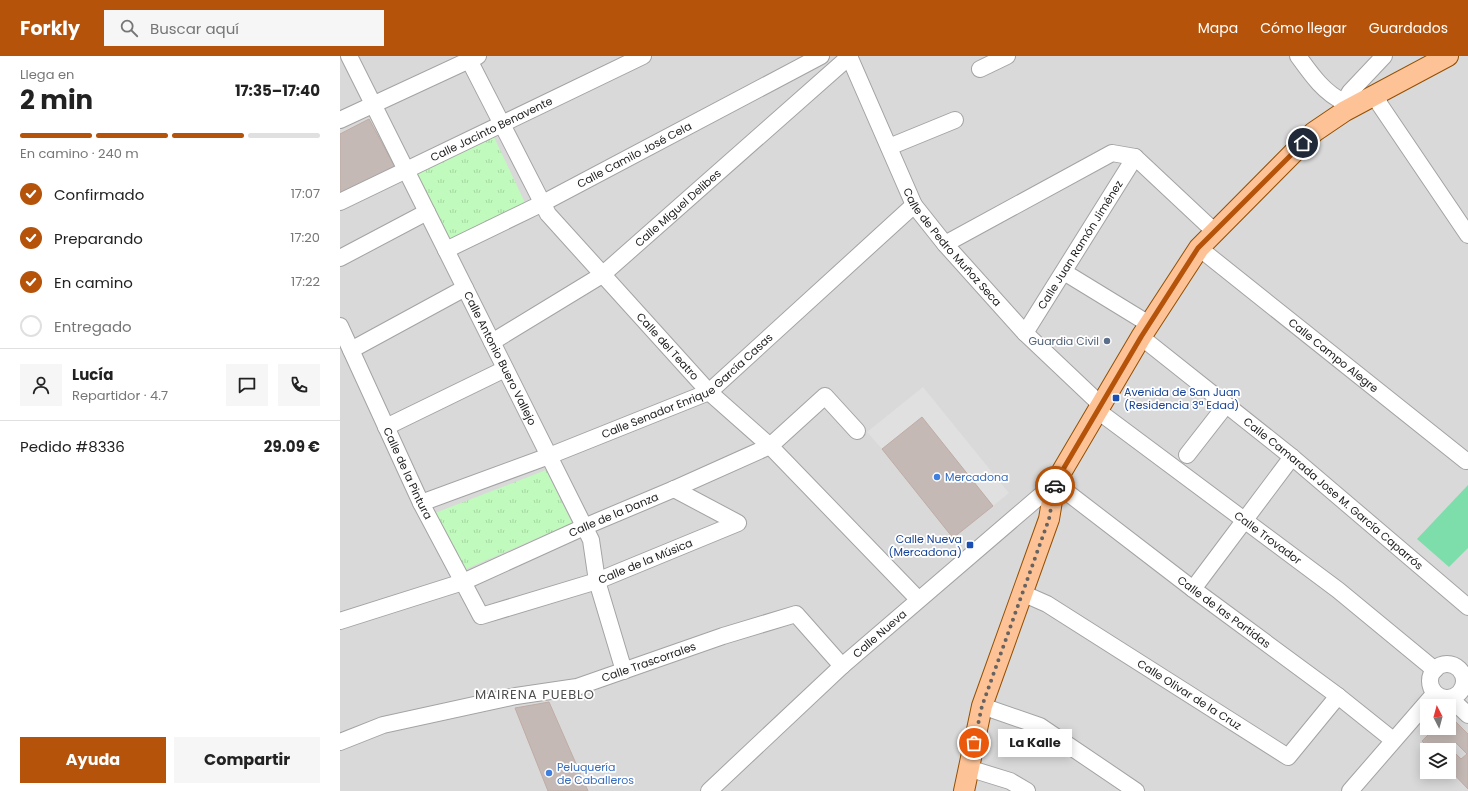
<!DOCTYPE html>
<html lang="es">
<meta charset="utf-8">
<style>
:root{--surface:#fff;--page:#f6f6f6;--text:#222;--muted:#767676;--line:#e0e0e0;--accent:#b45309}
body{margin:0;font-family:Poppins,sans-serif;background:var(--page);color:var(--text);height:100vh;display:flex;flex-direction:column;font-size:15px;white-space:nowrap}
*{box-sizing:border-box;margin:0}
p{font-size:13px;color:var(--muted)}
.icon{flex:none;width:22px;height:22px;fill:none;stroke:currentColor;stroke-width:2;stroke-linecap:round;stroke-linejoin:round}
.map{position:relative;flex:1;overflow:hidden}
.panel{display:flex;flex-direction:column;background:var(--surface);width:340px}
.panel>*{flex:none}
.needle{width:26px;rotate:354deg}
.tools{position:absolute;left:1080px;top:643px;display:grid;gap:8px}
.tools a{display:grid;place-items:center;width:36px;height:36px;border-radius:0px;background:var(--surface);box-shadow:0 2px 10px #0003;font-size:20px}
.pin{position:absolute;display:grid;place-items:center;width:34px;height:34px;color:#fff;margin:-17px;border:2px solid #fff;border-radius:50%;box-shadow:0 1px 4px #0007}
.courier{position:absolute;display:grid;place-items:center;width:40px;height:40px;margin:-20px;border:3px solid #b45309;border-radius:50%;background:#fff;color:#222;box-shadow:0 1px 5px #0007}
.bubble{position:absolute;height:28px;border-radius:0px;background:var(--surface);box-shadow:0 2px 10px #0003;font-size:13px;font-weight:700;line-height:28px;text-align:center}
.overview em{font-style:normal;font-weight:700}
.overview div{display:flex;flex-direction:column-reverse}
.overview{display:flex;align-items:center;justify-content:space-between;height:68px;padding:0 20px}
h1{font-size:26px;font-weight:700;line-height:30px}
.bar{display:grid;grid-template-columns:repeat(4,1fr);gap:6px 4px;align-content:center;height:48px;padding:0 20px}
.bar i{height:5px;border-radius:3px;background:var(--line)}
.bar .active{background:var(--accent)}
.bar p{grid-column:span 4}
.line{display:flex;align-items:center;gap:10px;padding:0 20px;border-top:1px solid var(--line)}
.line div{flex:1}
.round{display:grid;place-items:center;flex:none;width:42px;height:42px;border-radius:0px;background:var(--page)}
ol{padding:0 20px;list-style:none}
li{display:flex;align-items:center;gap:12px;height:44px}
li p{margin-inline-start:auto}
li .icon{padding:4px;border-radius:50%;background:var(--accent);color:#fff;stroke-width:4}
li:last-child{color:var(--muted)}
li i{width:22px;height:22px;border:2px solid var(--line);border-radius:50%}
.button{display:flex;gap:8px;margin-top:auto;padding:8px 20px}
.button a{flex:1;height:46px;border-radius:0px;background:var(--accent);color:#fff;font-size:16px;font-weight:700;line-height:46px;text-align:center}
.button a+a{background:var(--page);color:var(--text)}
header{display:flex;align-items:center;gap:24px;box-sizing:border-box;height:56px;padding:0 20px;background:var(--accent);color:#fff}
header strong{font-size:19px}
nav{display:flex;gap:22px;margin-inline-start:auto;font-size:14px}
.search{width:280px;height:36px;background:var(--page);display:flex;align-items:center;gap:10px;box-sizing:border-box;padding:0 14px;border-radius:0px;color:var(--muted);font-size:15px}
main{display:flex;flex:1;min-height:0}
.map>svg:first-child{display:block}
.residential{fill:#dad9d9;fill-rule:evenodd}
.park{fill:url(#park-tufts)}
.pitch{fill:#7ddeac}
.parking{fill:#e0e0e0}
.building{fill:#c5b9b5;stroke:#bfaca4;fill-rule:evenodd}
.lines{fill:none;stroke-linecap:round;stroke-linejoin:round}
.minor-casing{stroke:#a3a3a3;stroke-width:18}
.major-casing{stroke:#944f00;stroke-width:22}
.minor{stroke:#fff;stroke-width:16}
.major{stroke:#fdc397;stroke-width:20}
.done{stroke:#666361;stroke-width:4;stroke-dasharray:0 7.2}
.route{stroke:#b45309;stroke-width:5}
.service-dot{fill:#5c6f8a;stroke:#fff;stroke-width:1.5}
.transit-dot{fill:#1a4fb4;stroke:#fff;stroke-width:1.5}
.shop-dot{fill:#3f7fe0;stroke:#fff;stroke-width:1.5}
.labels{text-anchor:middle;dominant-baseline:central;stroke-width:3.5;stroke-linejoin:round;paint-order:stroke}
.street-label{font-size:11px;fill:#1c1c1c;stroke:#fff}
.service-label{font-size:11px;fill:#4e5e75;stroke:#fff;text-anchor:end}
.transit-label{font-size:11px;fill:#164399;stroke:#fff;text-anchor:start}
.shop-label{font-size:11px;fill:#366cbe;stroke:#fff;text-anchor:start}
.quarter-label{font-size:13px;letter-spacing:1px;fill:#4f4f4f;stroke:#fff}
</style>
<header>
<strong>Forkly</strong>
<div class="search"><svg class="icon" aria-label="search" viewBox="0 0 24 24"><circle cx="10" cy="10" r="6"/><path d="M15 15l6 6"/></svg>Buscar aquí</div>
<nav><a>Mapa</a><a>Cómo llegar</a><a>Guardados</a></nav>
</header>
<main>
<section class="panel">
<div class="overview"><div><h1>2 min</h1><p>Llega en</p></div><em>17:35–17:40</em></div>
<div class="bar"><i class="active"></i><i class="active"></i><i class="active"></i><i></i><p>En camino · 240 m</p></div>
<ol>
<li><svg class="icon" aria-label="check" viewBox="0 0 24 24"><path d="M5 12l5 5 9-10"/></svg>Confirmado<p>17:07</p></li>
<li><svg class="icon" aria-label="check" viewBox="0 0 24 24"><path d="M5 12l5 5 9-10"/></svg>Preparando<p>17:20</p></li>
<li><svg class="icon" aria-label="check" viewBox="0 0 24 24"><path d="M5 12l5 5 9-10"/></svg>En camino<p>17:22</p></li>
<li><i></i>Entregado</li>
</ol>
<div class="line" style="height:72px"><a class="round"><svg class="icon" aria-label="person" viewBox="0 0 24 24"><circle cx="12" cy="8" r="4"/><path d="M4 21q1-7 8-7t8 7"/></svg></a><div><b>Lucía</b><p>Repartidor · 4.7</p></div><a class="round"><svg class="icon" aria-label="chat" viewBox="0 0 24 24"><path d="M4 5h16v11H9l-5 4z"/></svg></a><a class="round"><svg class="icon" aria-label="phone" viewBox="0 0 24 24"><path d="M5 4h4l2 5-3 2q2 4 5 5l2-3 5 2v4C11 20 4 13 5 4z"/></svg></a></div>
<div class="line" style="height:52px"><div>Pedido #8336</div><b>29.09 €</b></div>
<div class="button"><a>Ayuda</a><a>Compartir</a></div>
</section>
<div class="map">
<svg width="1128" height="735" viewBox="0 0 1128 735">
<defs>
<pattern id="park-tufts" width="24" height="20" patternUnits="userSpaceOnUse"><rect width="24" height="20" fill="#c0fabc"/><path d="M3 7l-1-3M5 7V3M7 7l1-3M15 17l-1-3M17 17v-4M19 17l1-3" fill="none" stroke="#a4d6a1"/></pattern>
</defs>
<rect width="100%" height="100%" fill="#eee8e1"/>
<!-- residential -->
<path class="residential" d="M0 0H1128V735H0ZM1087 650H1109V672H1087ZM1087 694H1109V716H1087Z"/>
<!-- park -->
<g class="park">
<polygon points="153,79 187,151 109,183 76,118"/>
<polygon points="206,414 232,467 126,513 95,457"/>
</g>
<!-- pitch -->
<polygon class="pitch" points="1128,429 1128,492 1109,511 1077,483"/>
<!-- parking -->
<polygon class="parking" points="583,331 669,437 653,450 582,362 542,393 527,376"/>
<!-- building -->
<g class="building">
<polygon points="29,63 55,111 0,138 0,78"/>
<polygon points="582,361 653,450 613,482 542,393"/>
<polygon points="209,646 248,735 208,735 175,652"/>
<path d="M1109 659 1128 678V733L1109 713V694H1091L1082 685 1095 672H1109ZM1116 687 1127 698 1121 703 1110 692Z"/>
</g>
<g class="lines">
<!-- minor casing -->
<g class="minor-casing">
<g id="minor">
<path id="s1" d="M9 0 251 484 257 525 284 615"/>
<path id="s2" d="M127 0 208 158 369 336 430 390 578 543"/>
<path id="s3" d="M509 0 574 149 605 188 685 277 761 349"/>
<path d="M958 0C971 18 984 37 1004 46"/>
<polyline points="640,13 667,0"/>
<polyline points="1036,38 1040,49 1128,179"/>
<polyline points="1005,55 1004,46 1010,36 1044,0"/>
<polyline points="0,64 138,0"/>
<polyline points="549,91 615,64"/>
<path id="s4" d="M0 146 303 0"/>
<polyline points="605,188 772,97 795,101 874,175"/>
<path id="s5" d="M859 192 1126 405 1128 404"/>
<path id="s6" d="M106 194 203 147 481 0"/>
<polyline points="0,202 87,156"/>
<polyline points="724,216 809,268"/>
<path id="s7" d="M0 270 81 447 141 560 257 525 398 467 334 433"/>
<path id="s8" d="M685 277 795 101"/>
<path id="s9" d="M801 281 952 401 1128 551"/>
<path id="s10" d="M152 286 262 219 510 0"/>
<polyline points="11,294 125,232"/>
<path id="s11" d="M758 355 998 534 1095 614"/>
<polyline points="46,371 165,313"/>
<polyline points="847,399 886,349"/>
<path id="s12" d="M81 447 209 400 369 336 574 149"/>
<polyline points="853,533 952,401"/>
<path id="s13" d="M682 537 707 548 948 701 998 640"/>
<path id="s14" d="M0 565 123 526 244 471 334 433 430 390 485 340 517 375"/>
<circle cx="1107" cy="625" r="17"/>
<polyline points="1110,642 1128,659"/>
<polyline points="642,650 700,670 796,735"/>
<path id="s15" d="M0 686 43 669 176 640 237 631 383 580 456 558 502 610"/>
<polyline points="628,712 670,725 687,735"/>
<path id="s16" d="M369 735 502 610 715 427 853 533 998 640 1053 684"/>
<polyline points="1010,735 1095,637"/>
</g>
</g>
<!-- major casing -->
<g class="major-casing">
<polyline id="major" points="624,735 642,650 709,463 715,427 801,281 859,192 974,76 1005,55 1108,0"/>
</g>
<!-- minor -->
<use href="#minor" class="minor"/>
<!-- major -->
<use href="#major" class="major"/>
</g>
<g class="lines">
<!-- done -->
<polyline class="done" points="634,687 642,650 709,463 715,430"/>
<!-- route -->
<polyline class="route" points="715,430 715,427 801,281 858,192 963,87"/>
</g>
<!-- markers -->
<circle class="service-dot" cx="767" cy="285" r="4"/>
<g class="transit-dot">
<rect x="772" y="338" width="8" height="8" rx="2"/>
<rect x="626" y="485" width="8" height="8" rx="2"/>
</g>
<g class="shop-dot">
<circle cx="597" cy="421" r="4"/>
<circle cx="209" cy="717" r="4"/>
</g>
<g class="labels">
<!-- street labels -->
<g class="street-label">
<text stroke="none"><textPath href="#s4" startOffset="168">Calle Jacinto Benavente</textPath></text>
<text stroke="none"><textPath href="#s6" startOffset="211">Calle Camilo José Cela</textPath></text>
<text stroke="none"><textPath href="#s10" startOffset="230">Calle Miguel Delibes</textPath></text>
<text stroke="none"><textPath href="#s8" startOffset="104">Calle Juan Ramón Jiménez</textPath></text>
<text stroke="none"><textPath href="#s3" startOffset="219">Calle de Pedro Muñoz Seca</textPath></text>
<text stroke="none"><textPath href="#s2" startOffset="356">Calle del Teatro</textPath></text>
<text stroke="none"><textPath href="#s5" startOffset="172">Calle Campo Alegre</textPath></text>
<text stroke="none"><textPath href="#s1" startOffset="338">Calle Antonio Buero Vallejo</textPath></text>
<text stroke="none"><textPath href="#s12" startOffset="293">Calle Senador Enrique García Casas</textPath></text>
<text stroke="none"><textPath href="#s7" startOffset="162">Calle de la Pintura</textPath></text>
<text stroke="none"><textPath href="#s9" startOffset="248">Calle Camarada Jose M. García Caparrós</textPath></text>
<text stroke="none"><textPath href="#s14" startOffset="294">Calle de la Danza</textPath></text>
<text stroke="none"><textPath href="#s11" startOffset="212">Calle Trovador</textPath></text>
<text stroke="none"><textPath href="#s7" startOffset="496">Calle de la Música</textPath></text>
<text stroke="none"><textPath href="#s16" startOffset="676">Calle de las Partidas</textPath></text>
<text stroke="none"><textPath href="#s16" startOffset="232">Calle Nueva</textPath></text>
<text stroke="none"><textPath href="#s15" startOffset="320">Calle Trascorrales</textPath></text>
<text stroke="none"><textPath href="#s13" startOffset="196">Calle Olivar de la Cruz</textPath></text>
</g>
<!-- service labels -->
<g class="service-label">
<text x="759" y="285">Guardia Civil</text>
</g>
<!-- transit labels -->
<g class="transit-label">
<text x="784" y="336">Avenida de San Juan<tspan x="784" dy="13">(Residencia 3ª Edad)</tspan></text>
<text x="622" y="483" text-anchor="end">Calle Nueva<tspan x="622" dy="13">(Mercadona)</tspan></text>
</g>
<!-- shop labels -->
<g class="shop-label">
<text x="605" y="421">Mercadona</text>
<text x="217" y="711">Peluquería<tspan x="217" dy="13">de Caballeros</tspan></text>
</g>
<!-- quarter labels -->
<g class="quarter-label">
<text x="195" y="638">MAIRENA PUEBLO</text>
</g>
</g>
</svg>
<div class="tools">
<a><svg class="needle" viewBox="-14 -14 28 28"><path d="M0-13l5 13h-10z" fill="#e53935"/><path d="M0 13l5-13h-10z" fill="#767676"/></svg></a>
<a><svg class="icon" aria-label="layers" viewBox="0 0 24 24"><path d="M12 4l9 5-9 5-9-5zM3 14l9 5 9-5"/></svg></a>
</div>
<div class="pin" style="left:634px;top:687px;background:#ea580c"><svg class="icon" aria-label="bag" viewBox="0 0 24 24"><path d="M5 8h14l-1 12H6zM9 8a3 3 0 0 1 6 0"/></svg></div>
<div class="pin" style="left:963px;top:87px;background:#1f2937"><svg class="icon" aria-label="home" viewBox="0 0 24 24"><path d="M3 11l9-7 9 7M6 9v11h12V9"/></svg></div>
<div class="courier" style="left:715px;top:430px"><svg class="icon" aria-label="car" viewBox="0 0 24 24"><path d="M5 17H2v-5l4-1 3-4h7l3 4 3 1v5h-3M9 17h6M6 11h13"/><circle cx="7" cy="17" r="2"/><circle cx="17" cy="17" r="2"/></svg></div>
<div class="bubble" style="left:658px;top:673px;width:74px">La Kalle</div>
</div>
</main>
